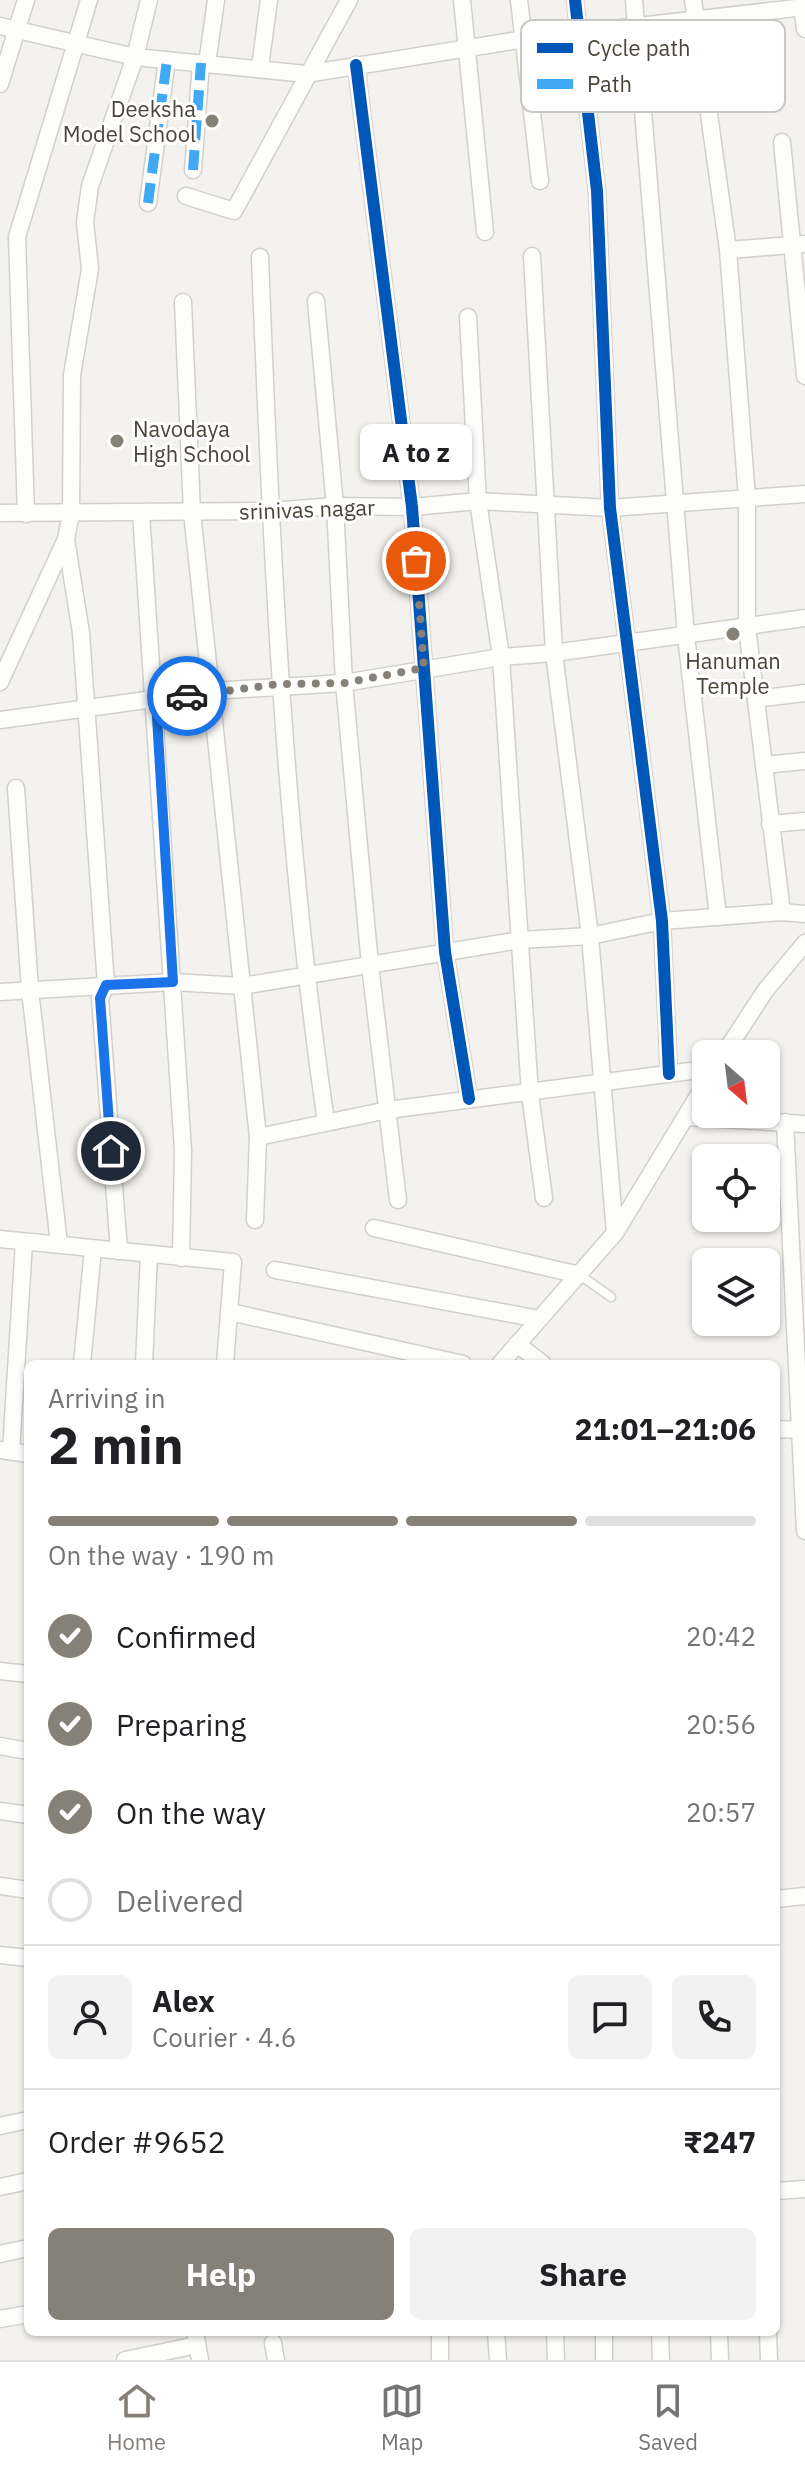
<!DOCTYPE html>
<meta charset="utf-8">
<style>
:root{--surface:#fff;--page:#f2f2f2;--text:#202124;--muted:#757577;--line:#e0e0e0;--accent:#868178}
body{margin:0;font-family:"IBM Plex Sans",sans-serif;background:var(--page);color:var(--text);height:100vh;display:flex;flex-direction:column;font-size:30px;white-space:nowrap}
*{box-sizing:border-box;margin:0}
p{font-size:26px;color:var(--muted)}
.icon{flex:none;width:44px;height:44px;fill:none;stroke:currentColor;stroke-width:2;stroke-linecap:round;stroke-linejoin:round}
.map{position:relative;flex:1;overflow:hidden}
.details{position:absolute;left:24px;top:1360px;width:756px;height:976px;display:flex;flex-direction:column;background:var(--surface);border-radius:12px;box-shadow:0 2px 6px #0004}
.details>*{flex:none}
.needle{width:52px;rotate:152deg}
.buttons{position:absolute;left:692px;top:1040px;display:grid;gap:16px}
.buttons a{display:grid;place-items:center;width:88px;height:88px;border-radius:12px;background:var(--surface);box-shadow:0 2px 6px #0004;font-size:40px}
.pin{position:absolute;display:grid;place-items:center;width:68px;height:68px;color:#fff;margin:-34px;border:4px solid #fff;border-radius:50%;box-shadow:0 2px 8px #0007}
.courier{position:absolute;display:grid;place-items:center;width:80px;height:80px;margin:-40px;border:6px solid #1a73e8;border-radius:50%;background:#fff;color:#222;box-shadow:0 2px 10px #0007}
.bubble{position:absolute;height:56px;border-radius:12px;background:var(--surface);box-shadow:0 2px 6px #0004;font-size:26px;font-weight:800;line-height:56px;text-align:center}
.head em{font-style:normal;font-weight:800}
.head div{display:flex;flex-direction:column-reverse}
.head{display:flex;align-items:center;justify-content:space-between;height:136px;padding:0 24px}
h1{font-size:52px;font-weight:800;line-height:60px}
.bar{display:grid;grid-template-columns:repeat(4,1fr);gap:12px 8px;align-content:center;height:96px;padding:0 24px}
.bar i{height:10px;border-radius:6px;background:var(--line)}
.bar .active{background:var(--accent)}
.bar p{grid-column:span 4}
.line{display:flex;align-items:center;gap:20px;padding:0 24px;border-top:2px solid var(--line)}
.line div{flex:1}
.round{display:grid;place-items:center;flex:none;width:84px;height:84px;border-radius:12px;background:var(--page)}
ol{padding:0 24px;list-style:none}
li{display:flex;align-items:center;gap:24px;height:88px}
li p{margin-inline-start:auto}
li .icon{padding:8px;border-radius:50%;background:var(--accent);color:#fff;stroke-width:4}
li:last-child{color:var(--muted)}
li i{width:44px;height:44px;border:4px solid var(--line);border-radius:50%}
.primary-button{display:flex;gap:16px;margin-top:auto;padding:16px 24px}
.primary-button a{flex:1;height:92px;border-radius:12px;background:var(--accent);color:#fff;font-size:32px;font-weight:800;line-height:92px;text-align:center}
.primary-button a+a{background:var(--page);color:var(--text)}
.menu{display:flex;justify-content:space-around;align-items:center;height:112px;border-top:2px solid var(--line);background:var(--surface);font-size:22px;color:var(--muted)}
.menu a{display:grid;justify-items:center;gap:4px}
.menu .active{color:var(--accent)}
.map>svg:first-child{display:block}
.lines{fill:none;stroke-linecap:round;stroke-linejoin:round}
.service-casing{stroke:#d2d0cb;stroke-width:11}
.minor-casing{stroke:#d2d0cb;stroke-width:19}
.service{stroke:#fdfdfc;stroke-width:8}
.minor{stroke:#fdfdfc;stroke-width:16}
.quiet{stroke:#3fa9f5;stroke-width:10;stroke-dasharray:20 10;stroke-linecap:butt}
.cycleway-casing{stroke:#fff;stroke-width:17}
.cycleway{stroke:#0057b8;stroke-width:12}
.done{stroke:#868178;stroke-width:8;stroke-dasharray:0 14.4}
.route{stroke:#1a73e8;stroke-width:10}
.poi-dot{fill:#868178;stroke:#fff;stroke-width:3}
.labels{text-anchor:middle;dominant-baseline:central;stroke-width:6;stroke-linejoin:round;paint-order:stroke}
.poi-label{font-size:22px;fill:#4b4439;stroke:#fff;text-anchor:end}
.street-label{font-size:22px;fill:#4b4439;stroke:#fff}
.key{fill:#fff;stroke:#c9c7c4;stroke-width:2}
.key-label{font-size:22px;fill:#4b4439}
</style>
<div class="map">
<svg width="805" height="2360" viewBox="0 0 805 2360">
<rect width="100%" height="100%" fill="#f4f2ee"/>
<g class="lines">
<!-- service casing -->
<g class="service-casing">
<polyline id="service" points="580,1275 611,1297"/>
</g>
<!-- minor casing -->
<g class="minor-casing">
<g id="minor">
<polyline points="462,0 485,232"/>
<polyline points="519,0 540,181"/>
<polyline points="575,0 597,191 610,508 662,921 669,1074"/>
<polyline points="634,0 686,636 718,917"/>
<polyline points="693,0 728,250 747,498 747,627 782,912"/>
<polyline points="802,7 805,29"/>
<polyline points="0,26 135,57 306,74 525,39 805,7"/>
<polyline points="207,64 216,0"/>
<polyline points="356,65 412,507 445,952 469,1099"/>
<polyline points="260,67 269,0"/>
<polyline points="0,84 26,0"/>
<polyline points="782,142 805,376"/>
<polyline points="193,170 201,63"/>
<polyline points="186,196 234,211 349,0"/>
<polyline points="148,203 167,60"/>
<polyline points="728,250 805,244"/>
<polyline points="532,256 554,653 590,936 615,1233"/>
<path d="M260 257C271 547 284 835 326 1122"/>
<polyline points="316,301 335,506 344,683 370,965 398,1200"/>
<polyline points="183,302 192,512 258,1137 255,1220"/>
<polyline points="468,317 478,501 501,657 530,1094 544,1198"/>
<polyline points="0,513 270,511 335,506 412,507 478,501 610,508 805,494"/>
<polyline points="141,513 183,1151 181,1258"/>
<polyline points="26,514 17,237 89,0"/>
<polyline points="66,539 81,633 106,985 100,998 119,1251"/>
<polyline points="0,682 66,539 71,514 72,375 90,269 85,222 90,186 135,57 149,0"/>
<polyline points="756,699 805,693"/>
<polyline points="0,720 212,691 344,683 501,657 554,653 805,618"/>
<polyline points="764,765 805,761"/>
<polyline points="16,788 30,990 59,1244"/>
<polyline points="770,824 805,821"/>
<polyline points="0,992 173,982 242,986 520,940 590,936 662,921 782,912 805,914"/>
<polyline points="724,1054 765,991 805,943"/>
<polyline points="686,1117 805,1124"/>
<polyline points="785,1122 805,1531"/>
<polyline points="258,1137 388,1110 706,1069"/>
<polyline points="374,1228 580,1275"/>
<polyline points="0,1239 233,1262 225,1364"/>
<polyline points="275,1270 539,1319"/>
<polyline points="230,1312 463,1364"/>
<polyline points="517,1344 543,1364"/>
<polyline points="82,1364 93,1249"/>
<polyline points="144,1364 149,1254"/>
<polyline points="500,1364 615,1233 706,1083"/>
<polyline points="776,1429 805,1430"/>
<polyline points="2,1450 28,1454"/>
<polyline points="11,1451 24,1242"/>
<polyline points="0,1671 28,1674"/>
<polyline points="0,1746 28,1751"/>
<polyline points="0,1811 28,1815"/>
<polyline points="0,1886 28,1890"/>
<polyline points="776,1899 805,1896"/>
<polyline points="0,1955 28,1958"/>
<polyline points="0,2126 28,2120"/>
<polyline points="0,2187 28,2181"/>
<polyline points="776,2191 805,2189"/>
<polyline points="0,2254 28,2248"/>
<polyline points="0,2319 28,2314"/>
<polyline points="195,2332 200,2360"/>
<polyline points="440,2332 440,2360"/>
<polyline points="496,2332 498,2360"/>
<polyline points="555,2332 556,2360"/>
<polyline points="604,2332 604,2360"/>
<polyline points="660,2332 661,2360"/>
<polyline points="719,2332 720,2360"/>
<polyline points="768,2332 769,2360"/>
<polyline points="273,2343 276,2360"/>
<polyline points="125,2360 197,2345"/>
</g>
</g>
<!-- service -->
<use href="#service" class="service"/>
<!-- minor -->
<use href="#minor" class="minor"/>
<!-- quiet -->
<g class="quiet">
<polyline points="193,170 201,63"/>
<polyline points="148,203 167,60"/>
</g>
<!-- cycleway casing -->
<g class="cycleway-casing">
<g id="cycleway">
<polyline points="575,0 597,191 610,508 662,921 669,1074"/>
<polyline points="356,65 412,507 445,952 469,1099"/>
</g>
</g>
<!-- cycleway -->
<use href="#cycleway" class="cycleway"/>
</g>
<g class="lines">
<!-- done -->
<polyline class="done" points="187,696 279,684 344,683 424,668 416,561"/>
<!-- route -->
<polyline class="route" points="111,1151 100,998 106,985 173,982 156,701 187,696"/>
</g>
<!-- markers -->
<g class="poi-dot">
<circle cx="212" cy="121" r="8"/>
<circle cx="117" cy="441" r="8"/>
<circle cx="733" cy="634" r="8"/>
</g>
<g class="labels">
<!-- poi labels -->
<g class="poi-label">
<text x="196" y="108">Deeksha<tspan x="196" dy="25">Model School</tspan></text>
<text x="133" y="428" text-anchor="start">Navodaya<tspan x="133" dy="25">High School</tspan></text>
<text x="733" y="660" text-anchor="middle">Hanuman<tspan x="733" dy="25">Temple</tspan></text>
</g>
<!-- street labels -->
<g class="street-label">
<text transform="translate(307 509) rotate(-2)">srinivas nagar</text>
</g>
</g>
<!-- legend -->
<rect x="521" y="20" width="264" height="92" rx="12" class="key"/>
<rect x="537" y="43" width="36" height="10" fill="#0057b8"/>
<rect x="537" y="79" width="36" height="10" fill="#3fa9f5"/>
<g class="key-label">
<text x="587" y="56">Cycle path</text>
<text x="587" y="92">Path</text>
</g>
</svg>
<div class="buttons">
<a><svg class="needle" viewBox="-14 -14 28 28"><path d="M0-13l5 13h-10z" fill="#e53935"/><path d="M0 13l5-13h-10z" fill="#757577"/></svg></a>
<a><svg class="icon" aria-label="locate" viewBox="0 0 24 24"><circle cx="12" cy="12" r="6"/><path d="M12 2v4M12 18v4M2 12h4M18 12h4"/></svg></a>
<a><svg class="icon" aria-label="layers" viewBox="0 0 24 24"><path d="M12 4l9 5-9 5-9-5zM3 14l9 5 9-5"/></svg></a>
</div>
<div class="pin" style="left:416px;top:561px;background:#ea580c"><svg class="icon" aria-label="bag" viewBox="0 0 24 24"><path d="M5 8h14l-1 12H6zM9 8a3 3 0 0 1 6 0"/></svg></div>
<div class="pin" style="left:111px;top:1151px;background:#1f2937"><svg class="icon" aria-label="home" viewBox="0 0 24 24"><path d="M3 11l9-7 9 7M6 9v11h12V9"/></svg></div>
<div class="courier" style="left:187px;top:696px"><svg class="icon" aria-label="car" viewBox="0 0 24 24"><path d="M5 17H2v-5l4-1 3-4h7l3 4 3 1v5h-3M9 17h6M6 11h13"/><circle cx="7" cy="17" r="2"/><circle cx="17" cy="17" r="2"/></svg></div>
<div class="bubble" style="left:360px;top:424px;width:112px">A to z</div>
<section class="details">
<div class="head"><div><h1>2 min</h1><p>Arriving in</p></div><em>21:01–21:06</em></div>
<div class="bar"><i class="active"></i><i class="active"></i><i class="active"></i><i></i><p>On the way · 190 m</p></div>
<ol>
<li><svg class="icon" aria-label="check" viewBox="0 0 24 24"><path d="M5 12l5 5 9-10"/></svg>Confirmed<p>20:42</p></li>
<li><svg class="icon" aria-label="check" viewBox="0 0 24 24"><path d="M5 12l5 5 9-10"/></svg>Preparing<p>20:56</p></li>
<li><svg class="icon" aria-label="check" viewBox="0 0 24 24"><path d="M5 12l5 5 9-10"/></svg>On the way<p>20:57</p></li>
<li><i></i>Delivered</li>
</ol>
<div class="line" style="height:144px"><a class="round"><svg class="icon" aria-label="person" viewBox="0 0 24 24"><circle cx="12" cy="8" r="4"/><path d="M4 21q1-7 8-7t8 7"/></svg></a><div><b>Alex</b><p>Courier · 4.6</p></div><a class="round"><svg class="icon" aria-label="chat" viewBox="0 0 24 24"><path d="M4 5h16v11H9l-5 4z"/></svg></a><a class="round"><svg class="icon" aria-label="phone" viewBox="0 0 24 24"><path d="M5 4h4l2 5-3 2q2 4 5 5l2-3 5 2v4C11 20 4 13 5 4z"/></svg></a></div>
<div class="line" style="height:104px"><div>Order #9652</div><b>₹247</b></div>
<div class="primary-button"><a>Help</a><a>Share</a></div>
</section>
</div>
<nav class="menu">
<a class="active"><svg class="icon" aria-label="home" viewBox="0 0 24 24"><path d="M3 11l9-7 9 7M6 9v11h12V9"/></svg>Home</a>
<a><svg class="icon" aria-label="map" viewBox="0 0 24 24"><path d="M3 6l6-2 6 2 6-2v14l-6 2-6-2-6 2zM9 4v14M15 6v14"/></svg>Map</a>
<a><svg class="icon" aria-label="saved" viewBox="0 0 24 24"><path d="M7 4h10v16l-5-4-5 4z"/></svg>Saved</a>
</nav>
